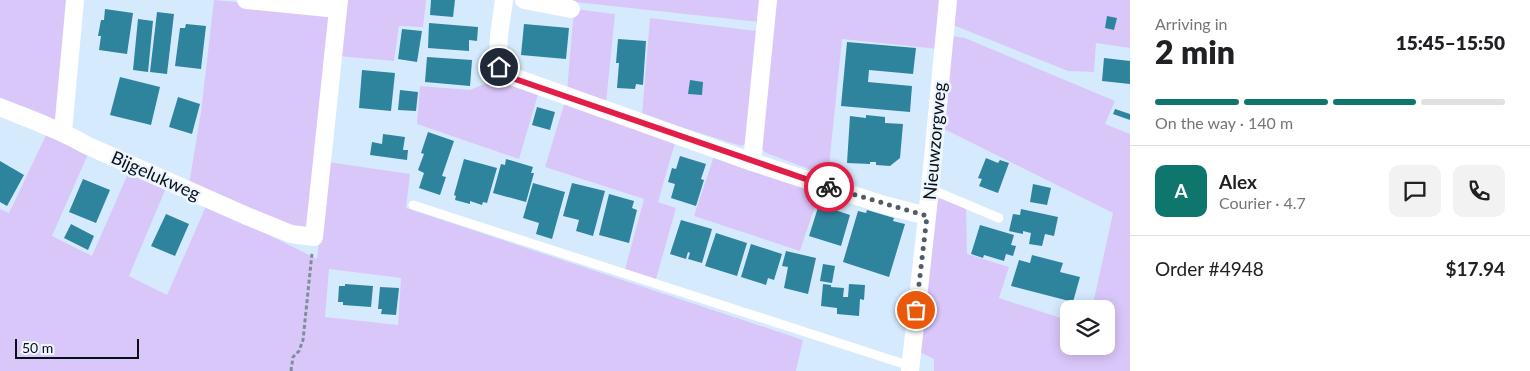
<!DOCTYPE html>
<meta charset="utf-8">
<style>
:root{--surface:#fff;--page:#f2f2f2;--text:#202124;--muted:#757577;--line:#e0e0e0;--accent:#0f766e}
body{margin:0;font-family:Lato,sans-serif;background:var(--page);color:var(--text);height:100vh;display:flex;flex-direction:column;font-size:19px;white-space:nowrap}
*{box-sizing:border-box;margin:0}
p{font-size:16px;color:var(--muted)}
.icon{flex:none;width:28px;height:28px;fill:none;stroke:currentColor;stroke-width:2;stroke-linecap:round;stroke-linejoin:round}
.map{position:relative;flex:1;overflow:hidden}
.details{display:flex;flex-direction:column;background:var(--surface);width:400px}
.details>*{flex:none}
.buttons{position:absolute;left:1060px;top:300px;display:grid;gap:10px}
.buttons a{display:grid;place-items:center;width:55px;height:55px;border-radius:10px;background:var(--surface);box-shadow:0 2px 12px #0003;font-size:25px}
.scale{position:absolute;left:15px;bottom:12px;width:124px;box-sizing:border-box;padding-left:5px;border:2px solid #080f16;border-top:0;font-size:14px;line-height:18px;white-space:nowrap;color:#080f16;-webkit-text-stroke:4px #edf5fe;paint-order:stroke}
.pin{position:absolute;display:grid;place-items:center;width:42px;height:42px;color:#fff;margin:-21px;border:2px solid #fff;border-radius:50%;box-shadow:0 1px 5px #0007}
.courier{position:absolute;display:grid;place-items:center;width:50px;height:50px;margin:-25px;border:4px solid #e11d48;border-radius:50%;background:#fff;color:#222;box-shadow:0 1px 6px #0007}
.head em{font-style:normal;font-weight:800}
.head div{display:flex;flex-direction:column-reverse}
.head{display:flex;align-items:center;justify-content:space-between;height:85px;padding:0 25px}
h1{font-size:32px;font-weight:800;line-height:38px}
.bar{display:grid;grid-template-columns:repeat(4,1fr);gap:8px 5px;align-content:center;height:60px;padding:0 25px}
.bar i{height:6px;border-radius:4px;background:var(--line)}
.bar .on{background:var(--accent)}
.bar p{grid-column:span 4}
.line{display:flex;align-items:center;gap:12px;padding:0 25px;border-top:1px solid var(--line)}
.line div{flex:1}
.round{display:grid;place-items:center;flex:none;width:52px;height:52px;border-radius:10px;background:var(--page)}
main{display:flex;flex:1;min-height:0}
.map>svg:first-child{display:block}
.green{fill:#dac7fa;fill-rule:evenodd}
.building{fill:#2e839d}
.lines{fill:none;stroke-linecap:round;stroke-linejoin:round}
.path{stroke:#7f8e9c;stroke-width:3;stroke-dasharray:4 2.5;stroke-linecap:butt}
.service{stroke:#fff;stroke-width:9}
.minor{stroke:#fff;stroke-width:18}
.done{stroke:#505c67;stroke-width:5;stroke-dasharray:0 9}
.route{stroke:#e11d48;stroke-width:6}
.labels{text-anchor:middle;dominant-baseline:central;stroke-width:5;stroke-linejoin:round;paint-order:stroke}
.street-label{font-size:18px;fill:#080f16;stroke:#edf5fe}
</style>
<main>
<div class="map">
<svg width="1130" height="371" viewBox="0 0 1130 371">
<rect width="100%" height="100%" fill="#d6eafe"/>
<!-- green -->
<g class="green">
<polygon points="0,0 71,0 61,115 54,121 0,101"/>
<polygon points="214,0 325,10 330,12 308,223 304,228 297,230 189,184 201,112"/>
<polygon points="345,0 426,0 423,27 399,26 394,61 339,56"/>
<polygon points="556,0 765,0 759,22"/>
<polygon points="772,0 943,0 938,49 842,39 828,176 766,153 762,149"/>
<polygon points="956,0 1130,0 1130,48 1096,43 1094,72 1068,71 953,25"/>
<polygon points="574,9 615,14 606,103 567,91"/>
<polygon points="650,18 756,31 746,143 742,146 738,145 642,115"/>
<polygon points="952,36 965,38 1115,101 1105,124 1130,134 1130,371 934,371 934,359 919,352 935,201 939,198 966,206 967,254 1009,267 999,298 1064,319 1061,331 1069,339 1069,346 1077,346 1082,351 1084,346 1106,346 1106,309 1092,309 1113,213 942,128"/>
<polygon points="499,78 539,91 519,159 417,124 420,86 470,90"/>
<polygon points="566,98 678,132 658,202 676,208 656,279 625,269 644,199 545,167"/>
<path d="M48 131 89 152 52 236 92 256 129 171 166 188 129 276 167 295 207 204 317 259 328 162 410 174 406 208 803 340 796 371H0V209L9 213ZM329 269 401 278 398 325 325 317Z"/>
<polygon points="717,147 823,182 800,251 694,216"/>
</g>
<!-- building -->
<g class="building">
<polygon points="431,0 455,0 453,17 430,15"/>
<polygon points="105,9 133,13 127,54 99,50 101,36 98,36 101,20 104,20"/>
<polygon points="157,12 174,14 167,74 150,72"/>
<polygon points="1107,16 1117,18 1114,30 1105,28"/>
<polygon points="138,19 153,21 148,72 133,70"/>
<polygon points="429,23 478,27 477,41 469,40 469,51 428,48"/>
<polygon points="186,24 206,26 201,69 175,66 180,28 185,28"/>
<polygon points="524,24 569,28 566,59 521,55"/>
<polygon points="402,29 422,31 417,62 398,59"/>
<polygon points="618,39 646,41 643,85 636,84 635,89 617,88 619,63 616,63"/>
<polygon points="847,42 916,48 913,74 869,70 868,82 912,86 910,112 841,106"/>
<polygon points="427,57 472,60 470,86 425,82"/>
<polygon points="1104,58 1130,61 1130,84 1102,81"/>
<polygon points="362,70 395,73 391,111 359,108"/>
<polygon points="120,77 160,87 151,125 110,115"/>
<polygon points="690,80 703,82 702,95 688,94"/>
<polygon points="400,90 418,92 416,111 398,110"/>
<polygon points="178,97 200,104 192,134 169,127"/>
<polygon points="537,107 555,112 550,130 532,125"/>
<polygon points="1115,109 1130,114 1130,120 1113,114"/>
<polygon points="866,115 885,117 885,123 903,124 900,158 890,166 876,165 876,162 870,162 870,164 847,163 850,116 866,118"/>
<polygon points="428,132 454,141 442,176 446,177 440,195 419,188 424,173 418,170 424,154 421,153"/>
<polygon points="383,134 405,137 403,150 408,150 407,160 370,155 372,142 382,144"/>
<polygon points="680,156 706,164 701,179 704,180 696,206 671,198 675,184 668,182 672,168 676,169"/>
<polygon points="986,158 998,163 1000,160 1009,163 998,193 979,186 982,179 978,178"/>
<polygon points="464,159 497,168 487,203 483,202 482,205 470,201 470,204 455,200 456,196 454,195"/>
<polygon points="506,159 533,167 531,173 534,173 526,202 493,193 501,164 505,165"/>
<polygon points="0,161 24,175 7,206 0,202"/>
<polygon points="83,179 110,190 96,223 69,212"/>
<polygon points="533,183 565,192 552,239 536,234 539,223 523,218"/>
<polygon points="572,183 605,191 593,236 576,231 579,220 563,216"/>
<polygon points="1033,184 1051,188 1047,205 1030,202"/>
<polygon points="609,194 634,201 632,208 637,210 629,243 599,235"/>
<polygon points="821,198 834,201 832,209 850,215 841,246 809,236"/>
<polygon points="1021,209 1058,217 1054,236 1045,234 1042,246 1029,244 1031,233 1023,231 1023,234 1009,231 1013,214 1020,215"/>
<polygon points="867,210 894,218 893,221 905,224 889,277 843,262 858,211 866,213"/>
<polygon points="166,214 189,224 175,256 151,246"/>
<polygon points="681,220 712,229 702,263 688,259 690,253 688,252 686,259 670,254"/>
<polygon points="71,224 94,236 88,250 64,238"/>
<polygon points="980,225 1014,235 1011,245 1016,246 1013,256 1006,254 1004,261 984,255 983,258 971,254"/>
<polygon points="716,233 747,243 737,276 705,266"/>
<polygon points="751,244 782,254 774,280 768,278 766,285 741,277"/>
<polygon points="786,251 816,258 808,294 784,288 788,267 782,266"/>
<polygon points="1032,255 1063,263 1060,272 1080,277 1073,302 1011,286 1019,260 1030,263"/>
<polygon points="823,264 835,266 832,283 820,281"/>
<polygon points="345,284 373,286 371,307 343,305 343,302 338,302 339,286 345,286"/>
<polygon points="823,284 831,285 831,287 844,288 843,297 848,297 849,284 865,285 864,300 860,299 859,316 837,314 837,308 821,306"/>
<polygon points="380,287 399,288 396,315 381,314 382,309 378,309"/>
</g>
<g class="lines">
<!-- path -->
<polyline class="path" points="291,371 293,357 299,351 303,340 312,253"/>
<!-- service -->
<g class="service">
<polyline points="930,189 999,218"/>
<polyline points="413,205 910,366"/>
</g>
<!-- minor -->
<g class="minor">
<polyline points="246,0 338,9"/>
<path d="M504 0C502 21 492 56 505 74L752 162 884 205 927 216"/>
<polyline points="524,0 571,9"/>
<path d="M0 107C29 119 59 129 86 145L249 217 291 234 314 237 339 0"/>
<polyline points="63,131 75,0"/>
<polyline points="752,162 768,0"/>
<polyline points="910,371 930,189 948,0"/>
</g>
</g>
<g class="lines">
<!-- done -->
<polyline class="done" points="829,187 927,216 916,310"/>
<!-- route -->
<polyline class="route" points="499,67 504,74 515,79 829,187"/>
</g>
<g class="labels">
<!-- street labels -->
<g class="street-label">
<text transform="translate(934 141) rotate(-85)">Nieuwzorgweg</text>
<text transform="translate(156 175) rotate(24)">Bijgelukweg</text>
</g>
</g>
</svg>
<div class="buttons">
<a><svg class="icon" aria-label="layers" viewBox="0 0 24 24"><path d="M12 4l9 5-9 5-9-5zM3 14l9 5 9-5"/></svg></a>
</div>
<div class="scale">50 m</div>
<div class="pin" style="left:916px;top:310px;background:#ea580c"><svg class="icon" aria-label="bag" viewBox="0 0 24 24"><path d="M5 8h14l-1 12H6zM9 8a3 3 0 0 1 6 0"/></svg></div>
<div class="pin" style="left:499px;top:67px;background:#1f2937"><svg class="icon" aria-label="home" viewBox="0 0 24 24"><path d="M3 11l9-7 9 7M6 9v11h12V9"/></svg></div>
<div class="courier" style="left:829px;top:187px"><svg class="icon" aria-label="bike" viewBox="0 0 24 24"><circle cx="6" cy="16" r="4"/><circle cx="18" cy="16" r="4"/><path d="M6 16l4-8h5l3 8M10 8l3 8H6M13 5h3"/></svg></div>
</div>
<section class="details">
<div class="head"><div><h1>2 min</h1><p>Arriving in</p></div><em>15:45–15:50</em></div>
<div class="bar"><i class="on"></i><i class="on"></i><i class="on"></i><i></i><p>On the way · 140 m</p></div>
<div class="line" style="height:90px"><b class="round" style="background:var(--accent);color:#fff">A</b><div><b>Alex</b><p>Courier · 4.7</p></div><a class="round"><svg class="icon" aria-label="chat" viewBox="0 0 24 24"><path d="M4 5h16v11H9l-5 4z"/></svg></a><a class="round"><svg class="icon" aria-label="phone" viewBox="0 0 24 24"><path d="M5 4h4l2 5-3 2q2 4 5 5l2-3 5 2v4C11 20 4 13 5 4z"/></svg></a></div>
<div class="line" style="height:65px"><div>Order #4948</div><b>$17.94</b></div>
</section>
</main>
